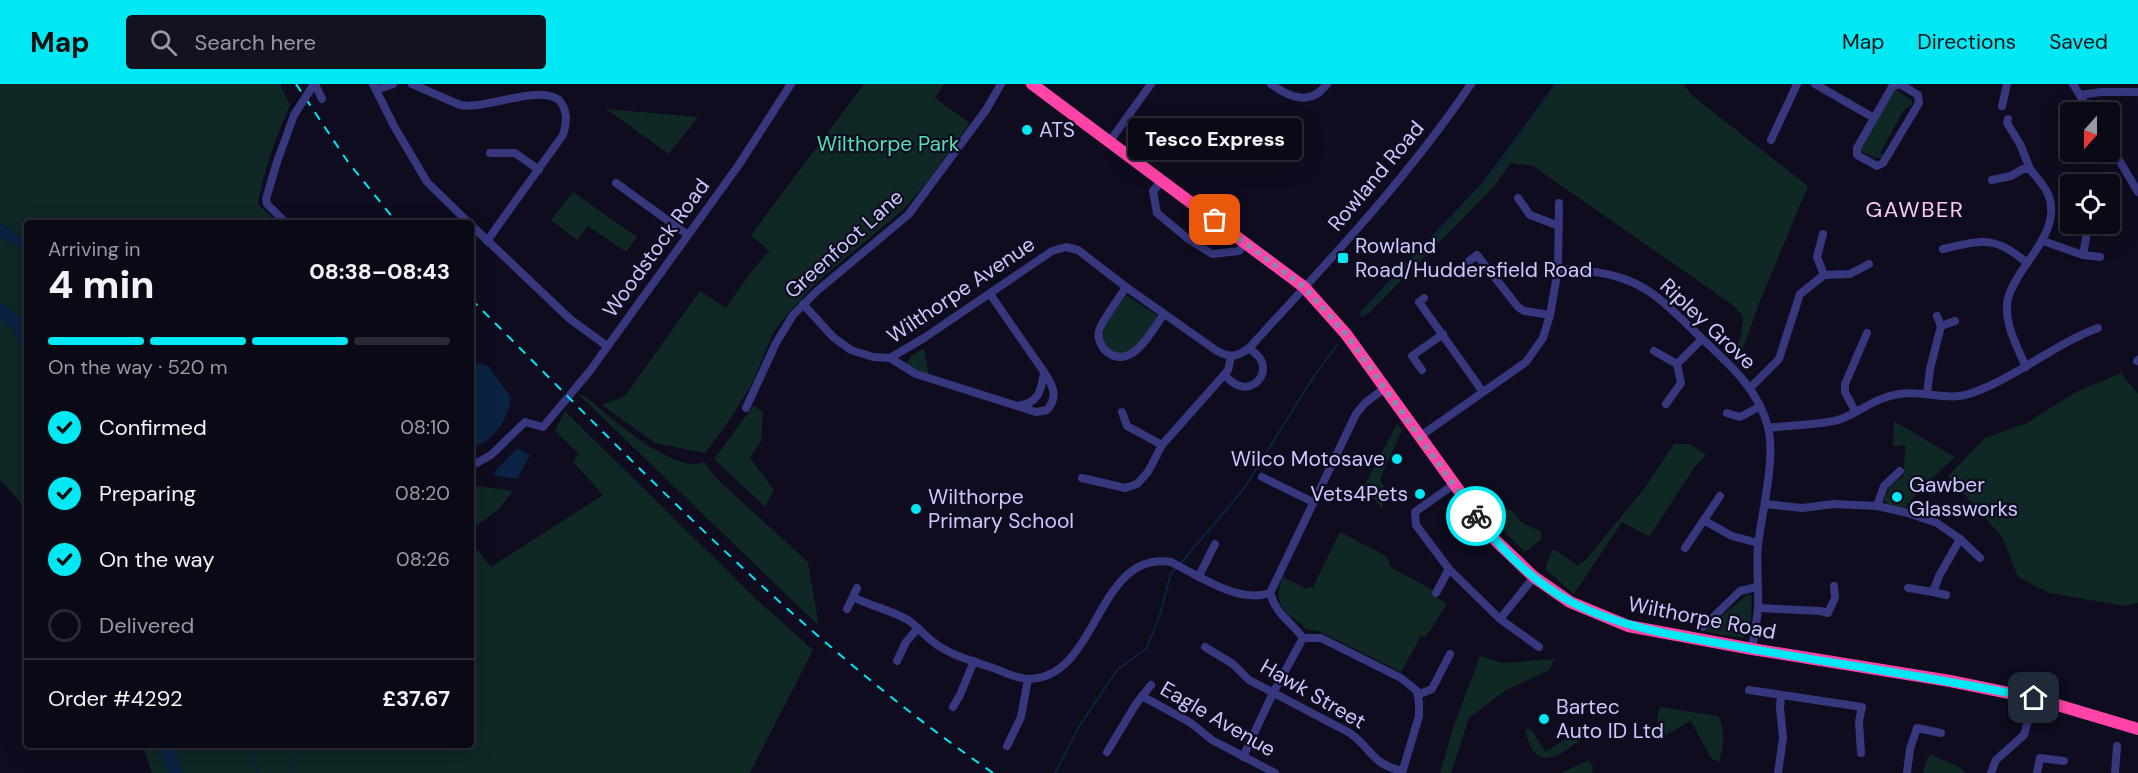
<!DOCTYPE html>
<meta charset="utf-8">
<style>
:root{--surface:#0a0916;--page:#13121f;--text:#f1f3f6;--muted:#999aa1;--line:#2a2a35;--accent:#00e8f3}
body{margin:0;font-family:"DM Sans",sans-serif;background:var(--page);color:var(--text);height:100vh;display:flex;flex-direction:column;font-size:22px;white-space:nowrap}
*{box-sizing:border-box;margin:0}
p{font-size:20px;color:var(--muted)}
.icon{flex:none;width:33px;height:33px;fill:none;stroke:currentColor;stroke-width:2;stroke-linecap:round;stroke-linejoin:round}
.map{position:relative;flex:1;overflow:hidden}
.sheet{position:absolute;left:24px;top:136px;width:450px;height:528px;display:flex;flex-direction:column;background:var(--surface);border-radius:6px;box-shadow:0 6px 24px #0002,0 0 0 2px var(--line)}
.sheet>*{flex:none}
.needle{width:39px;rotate:201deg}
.controls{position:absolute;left:2060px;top:18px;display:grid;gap:12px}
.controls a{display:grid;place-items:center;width:60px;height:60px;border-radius:6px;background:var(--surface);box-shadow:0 6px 24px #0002,0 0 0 2px var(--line);font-size:30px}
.pin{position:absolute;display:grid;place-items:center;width:51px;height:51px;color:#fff;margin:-26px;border-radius:12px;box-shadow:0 3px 9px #0006}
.courier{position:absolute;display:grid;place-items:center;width:60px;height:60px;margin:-30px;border:4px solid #00e8f3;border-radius:50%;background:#fff;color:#222;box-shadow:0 2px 8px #0007}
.bubble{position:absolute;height:42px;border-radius:6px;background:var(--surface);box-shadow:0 6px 24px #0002,0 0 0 2px var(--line);font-size:20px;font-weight:800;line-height:42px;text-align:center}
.summary em{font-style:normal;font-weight:800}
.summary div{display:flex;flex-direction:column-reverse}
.summary{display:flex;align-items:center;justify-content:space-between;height:102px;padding:0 24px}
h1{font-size:39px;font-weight:800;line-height:45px}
.bar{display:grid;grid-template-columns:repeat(4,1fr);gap:9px 6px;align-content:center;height:72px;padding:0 24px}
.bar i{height:8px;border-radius:4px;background:var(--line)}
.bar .on{background:var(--accent)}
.bar p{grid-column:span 4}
.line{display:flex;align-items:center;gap:15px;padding:0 24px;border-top:2px solid var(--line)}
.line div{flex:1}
ol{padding:0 24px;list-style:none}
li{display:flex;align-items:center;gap:18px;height:66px}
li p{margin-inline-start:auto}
li .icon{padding:6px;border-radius:50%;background:var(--accent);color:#111;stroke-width:4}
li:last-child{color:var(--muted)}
li i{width:33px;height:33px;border:3px solid var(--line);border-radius:50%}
header{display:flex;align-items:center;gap:36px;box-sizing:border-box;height:84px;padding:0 30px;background:var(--accent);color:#111}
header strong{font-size:28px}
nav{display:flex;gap:33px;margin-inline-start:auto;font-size:21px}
.search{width:420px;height:54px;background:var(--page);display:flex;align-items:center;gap:15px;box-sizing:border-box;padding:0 21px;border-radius:6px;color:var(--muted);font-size:22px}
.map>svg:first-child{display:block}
.green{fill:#0f2725}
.water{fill:#0b2342}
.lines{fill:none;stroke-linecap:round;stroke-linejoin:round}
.stream{stroke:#0b2342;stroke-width:2}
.river{stroke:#0b2342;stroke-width:14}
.minor{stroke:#36377d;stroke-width:8}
.highway{stroke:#ff43a7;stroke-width:12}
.rail{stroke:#00e8f3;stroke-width:2;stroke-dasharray:9 8;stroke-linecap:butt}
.minor-bridge{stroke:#36377d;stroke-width:8}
.done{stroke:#8986b0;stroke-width:6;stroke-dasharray:0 10.8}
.route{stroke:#00e8f3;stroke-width:8}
.poi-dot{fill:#00e8f3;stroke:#0e0c1e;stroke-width:2}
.labels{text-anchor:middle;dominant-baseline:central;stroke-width:4.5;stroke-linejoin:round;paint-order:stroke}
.poi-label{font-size:21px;fill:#cbc8ff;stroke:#0e0c1e;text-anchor:start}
.park-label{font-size:21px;fill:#54dfb5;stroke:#0e0c1e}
.street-label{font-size:21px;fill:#cbc8ff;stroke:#0e0c1e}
.neighbourhood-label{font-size:22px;letter-spacing:1.5px;fill:#ffcaef;stroke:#0e0c1e}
</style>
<header>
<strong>Map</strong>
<div class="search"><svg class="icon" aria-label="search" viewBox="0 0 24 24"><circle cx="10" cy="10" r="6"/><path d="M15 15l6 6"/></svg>Search here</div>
<nav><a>Map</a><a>Directions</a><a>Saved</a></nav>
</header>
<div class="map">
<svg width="2138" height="689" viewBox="0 0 2138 689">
<rect width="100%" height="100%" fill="#0e0c1e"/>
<!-- green -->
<g class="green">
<path d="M0 0H280L290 21C276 54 264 85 258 120L278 139 27 140V157L0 139Z"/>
<polygon points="864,0 944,0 935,14 970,39 924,102 904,125 816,199 789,228 773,249 752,300 731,334 705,369 655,359 602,321 625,312 700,207 726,224 748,192 769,167 751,151"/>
<polygon points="1555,0 1683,0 1694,13 1808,102 1758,222 1738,280 1734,270 1740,255 1743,233 1734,222 1533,82 1511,79 1495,101 1477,120 1370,228 1362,233 1360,228 1482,99"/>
<polygon points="1894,5 1912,16 1912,21 1904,26 1880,69 1884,71 1882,74 1875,74 1861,67 1861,63"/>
<polygon points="606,25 698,33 669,70"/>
<polygon points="573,108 637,153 626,168 588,142 577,156 551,136"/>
<polygon points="0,153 27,167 27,426 0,395"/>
<path d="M1126 211 1158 232C1152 241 1141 260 1133 267 1129 270 1119 271 1115 270 1085 260 1117 225 1126 211Z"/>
<polygon points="924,264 929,291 906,281 911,272"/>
<polygon points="2121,289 2138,310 2138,519 2124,522 2049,509 2018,493 2002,453 1948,392 1985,354 2027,339 2076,308"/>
<path d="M578 310 585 312C608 331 673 391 704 378L718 396 808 478 819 542Z"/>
<polygon points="754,321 763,329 761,357 750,374 774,406 765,423 714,375"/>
<polygon points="565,327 754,513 813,566 750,689 152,689 143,662 471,662 471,457 491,483 603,411 573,378 578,369 555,347"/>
<polygon points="1894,337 1955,373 1921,404 1905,424 1887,420 1884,416 1890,402 1904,391 1905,361 1893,362"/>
<polygon points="1397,340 1402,346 1380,395 1384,403 1383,425 1363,404"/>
<polygon points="1674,360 1690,360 1706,371 1694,384 1649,453 1622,438 1574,510 1545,485 1552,466 1557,467 1577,481 1584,478 1644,405"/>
<polygon points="471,401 513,407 499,425 471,446"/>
<polygon points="1505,425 1512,426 1522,439 1541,447 1542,455 1525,468 1497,440 1499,432"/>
<path d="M1340 448 1386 472 1391 483 1432 506 1434 512 1447 520 1426 553 1421 552 1401 588 1319 547 1305 545C1299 537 1293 535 1287 529 1277 520 1277 504 1283 493L1305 504 1313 503Z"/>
<path d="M1748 510 1752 512C1751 526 1753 543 1743 554L1706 548 1707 544Z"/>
<polygon points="1480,572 1502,579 1555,575 1549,586 1505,607 1469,634 1451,689 1440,689 1453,644"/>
<path d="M1659 623 1718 632C1726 647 1724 662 1719 678L1711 674 1691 637 1664 652 1656 650Z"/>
<path d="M1527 644 1532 646 1545 668 1577 648 1582 649 1583 654C1570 663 1548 685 1533 667 1530 662 1528 654 1525 649Z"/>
<path d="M1931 670C1943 678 1955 678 1966 689H1923L1927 675Z"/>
<polygon points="1589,676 1593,682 1592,689 1561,689"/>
</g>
<!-- water -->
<g class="water">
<polygon points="0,139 27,157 27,167 0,153"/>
<path d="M479 279 488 282 511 313C508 335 496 354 475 363L471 361V280Z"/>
<polygon points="517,364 530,371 517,395 492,391"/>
</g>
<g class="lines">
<!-- stream -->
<g class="stream">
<polyline points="1361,231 1421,165 1488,95 1556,0"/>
<polyline points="17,241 27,237"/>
<polyline points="1180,480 1243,406 1314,292 1337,261"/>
<polyline points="247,662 258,689"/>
<polyline points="292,689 291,681 297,662"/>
<polyline points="1055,689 1080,641 1117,586 1147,564 1160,530 1171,489 1176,484"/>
</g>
<!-- river -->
<g class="river">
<polyline points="0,225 17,241 27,258"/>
<polyline points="166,662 175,689"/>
</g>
<!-- minor -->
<g class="minor">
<polyline points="315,0 322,15"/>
<polyline points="373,0 394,42 427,98 470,140"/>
<path d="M412 0 460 21C487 26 538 0 559 16 568 27 567 37 563 51L487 157"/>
<path d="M1271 0C1290 14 1311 22 1327 0"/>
<polyline points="1815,0 1874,34"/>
<polyline points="1899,0 1892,3 1857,64 1857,71 1877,82 1883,79 1919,19 1918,11 1900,0"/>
<polyline points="2073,0 2090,28"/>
<polyline points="376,6 393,0"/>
<polyline points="2080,11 2101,8 2138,8"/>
<polyline points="2002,22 2007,0"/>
<polyline points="2008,35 2007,39 2020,60 2030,85"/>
<polyline points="1771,56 1797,0"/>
<polyline points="1110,57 1151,0"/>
<polyline points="2109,59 2138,108"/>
<polyline points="490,69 515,69 539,86"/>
<path d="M1992 96 2011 92 2023 85H2030C2036 93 2043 100 2047 108 2062 138 2034 168 2019 191 2014 200 2007 211 2007 221 2006 243 2017 263 2026 283"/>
<polyline points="1162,97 1153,107 1157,129 1187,154 1212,170 1239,167 1246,158"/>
<polyline points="616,99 688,151"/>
<polyline points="1518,114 1530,131 1559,142"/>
<polyline points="287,140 267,120 266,115 277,78 294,31"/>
<polyline points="471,141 570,235 607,262"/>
<polyline points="1823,150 1817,173 1824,191"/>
<polyline points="2043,157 2083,171 2086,154"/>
<path d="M1943 165C1982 156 1995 151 2027 179"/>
<polyline points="2083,171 2100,173"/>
<polyline points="1469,177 1477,171 1518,223 1524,227 1550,231"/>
<path d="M1558 185C1584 186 1610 188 1634 199 1658 210 1675 229 1694 247 1723 275 1757 301 1768 343 1776 375 1762 427 1758 461 1756 482 1759 503 1758 524 1757 538 1754 551 1752 565"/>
<path d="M1126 203C1120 213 1101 238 1099 247 1097 254 1101 263 1107 268 1133 287 1151 247 1164 230"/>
<polyline points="1424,214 1419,218 1483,308"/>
<path d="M803 220 833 253 851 266 873 273 890 274 924 254 1052 167 1066 163 1078 166 1126 203 1217 267C1230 274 1237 273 1249 264 1327 179 1406 96 1471 0"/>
<polyline points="1941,242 1955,237"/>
<polyline points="1654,267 1677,280"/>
<path d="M1231 273 1228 286 1224 291C1229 295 1234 301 1240 302 1254 306 1267 292 1262 278 1260 272 1254 268 1249 264"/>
<path d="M890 274 916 290 1017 322C1039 319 1041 308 1044 288L990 210"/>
<polyline points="2137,277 2138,276"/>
<polyline points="1422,286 1412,272 1443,250"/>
<path d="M1385 304 1365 319 1356 330 1270 509C1277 532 1290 536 1303 554H1321L1401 594 1417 607 1419 618V632L1402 689"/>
<polyline points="1750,304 1779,275 1800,210 1824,191 1850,190 1869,180"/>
<polyline points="1927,310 1930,285 1941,242 1937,232"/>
<polyline points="1666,320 1681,299 1677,280 1702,255"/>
<path d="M1020 323 1036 328 1047 326C1059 312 1053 302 1044 288"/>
<polyline points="746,324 776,259 793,231 817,207 908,131 986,26 1001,0"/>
<polyline points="1855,327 1845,308 1845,300 1867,249"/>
<polyline points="1122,328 1127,342 1162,361"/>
<polyline points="1727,329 1740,333 1759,323"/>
<path d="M1768 344C1786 341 1826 341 1841 335 1861 327 1877 313 1899 310 1923 306 1949 318 1972 309 2017 293 2054 260 2098 244"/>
<polyline points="1419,353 1526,278 1543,254 1550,231 1558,185 1559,119"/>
<polyline points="471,382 491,371 525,338 543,343 589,288 738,82 791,0"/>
<polyline points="1262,393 1313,418"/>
<polyline points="1082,394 1125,404 1137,400 1148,388 1162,361 1224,291"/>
<polyline points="1453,401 1415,428 1416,441 1449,485 1500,535 1539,563"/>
<polyline points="1765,420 1802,424 1834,420 1877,422 1908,429 1937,439 1960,455 1980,474"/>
<polyline points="1877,422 1884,402 1900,387"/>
<polyline points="1705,437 1732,452 1758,459"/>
<polyline points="1685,464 1720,412"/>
<polyline points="1199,492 1215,460"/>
<polyline points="1908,504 1933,508 1939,492 1960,455"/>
<polyline points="1933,508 1946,511"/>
<polyline points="1436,509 1449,485"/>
<path d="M853 513C870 522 891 526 908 536 917 542 923 550 932 557 949 571 970 576 990 583 1003 587 1015 595 1029 595 1099 594 1096 466 1171 478 1199 492 1239 520 1270 509"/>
<polyline points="1758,524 1820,527 1828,529 1835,514 1834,502"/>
<polyline points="847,525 857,504"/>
<polyline points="1500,535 1534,493"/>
<polyline points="1703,543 1740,507 1757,503"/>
<path d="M1205 563 1233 580 1249 596 1350 649C1373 666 1370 679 1402 687"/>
<polyline points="897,577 906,558 918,544"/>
<polyline points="1749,606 1862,623 1859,637 1861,669"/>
<polyline points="1418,611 1432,605 1450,570"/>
<polyline points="1142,612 1191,639 1212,656 1275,689"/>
<polyline points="953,623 960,611 974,577"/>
<polyline points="1007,662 1021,633 1028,595"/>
<polyline points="1107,668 1136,620 1151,601"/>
<polyline points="1243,673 1273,609 1303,554"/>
<polyline points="1778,689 1783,654 1780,624 1781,612"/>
<polyline points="1907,689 1910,665 1917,644 1941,649"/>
<polyline points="1991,689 1996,676 2024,651 2034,614"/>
<polyline points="2037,689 2040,674 2064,677"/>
<polyline points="2115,689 2117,662"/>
</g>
<!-- highway -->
<polyline class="highway" points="1032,0 1304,203 1346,250 1494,455 1534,493 1570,518 1628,542 1752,565 1950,597 2034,614 2138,645"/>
<!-- rail -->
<g class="rail">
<polyline points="296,0 348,78 398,140"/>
<path d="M471 215C637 381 799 555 993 689"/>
</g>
<!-- minor-bridge -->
<polyline class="minor-bridge" points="294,31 314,0"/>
</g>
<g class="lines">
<!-- done -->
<polyline class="done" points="1215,136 1304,203 1346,250 1476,432"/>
<!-- route -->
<path class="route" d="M1476 432C1501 465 1535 500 1573 519 1625 545 1679 552 1735 562 1835 580 1935 593 2034 614"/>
</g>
<!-- markers -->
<g class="poi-dot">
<circle cx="1027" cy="46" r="6"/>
<rect x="1337" y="168" width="12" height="12" rx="3"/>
<circle cx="1397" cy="375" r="6"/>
<circle cx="1420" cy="410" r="6"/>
<circle cx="1897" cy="413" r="6"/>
<circle cx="916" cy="425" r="6"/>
<circle cx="1544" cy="635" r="6"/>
</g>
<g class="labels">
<!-- poi labels -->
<g class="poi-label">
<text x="1039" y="46">ATS</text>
<text x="1355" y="162">Rowland<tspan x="1355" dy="24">Road/Huddersfield Road</tspan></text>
<text x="1385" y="375" text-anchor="end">Wilco Motosave</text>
<text x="1909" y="401">Gawber<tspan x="1909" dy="24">Glassworks</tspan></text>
<text x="1408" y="410" text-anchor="end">Vets4Pets</text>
<text x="928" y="413">Wilthorpe<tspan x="928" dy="24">Primary School</tspan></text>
<text x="1556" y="623">Bartec<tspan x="1556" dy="24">Auto ID Ltd</tspan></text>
</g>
<!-- park labels -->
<g class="park-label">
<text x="888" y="60">Wilthorpe Park</text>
</g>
<!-- street labels -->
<g class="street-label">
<text transform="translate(1376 92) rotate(-50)">Rowland Road</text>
<text transform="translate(844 160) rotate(-42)">Greenfoot Lane</text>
<text transform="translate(656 164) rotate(-54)">Woodstock Road</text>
<text transform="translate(961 206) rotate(-34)">Wilthorpe Avenue</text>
<text transform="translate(1708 240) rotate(43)">Ripley Grove</text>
<text transform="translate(1702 534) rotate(11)">Wilthorpe Road</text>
<text transform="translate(1313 610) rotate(30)">Hawk Street</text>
<text transform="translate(1218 635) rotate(30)">Eagle Avenue</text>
</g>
<!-- neighbourhood labels -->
<g class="neighbourhood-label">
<text x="1915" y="125">GAWBER</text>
</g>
</g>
</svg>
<div class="controls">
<a><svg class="needle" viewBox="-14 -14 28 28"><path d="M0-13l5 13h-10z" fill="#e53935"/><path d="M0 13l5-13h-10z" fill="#999aa1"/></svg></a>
<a><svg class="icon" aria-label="locate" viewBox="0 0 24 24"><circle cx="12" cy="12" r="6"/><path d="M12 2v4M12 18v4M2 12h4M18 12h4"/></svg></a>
</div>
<div class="pin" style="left:1215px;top:136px;background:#ea580c"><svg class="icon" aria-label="bag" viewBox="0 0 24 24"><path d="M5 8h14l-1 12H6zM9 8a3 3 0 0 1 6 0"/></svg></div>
<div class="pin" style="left:2034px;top:614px;background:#1f2937"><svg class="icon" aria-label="home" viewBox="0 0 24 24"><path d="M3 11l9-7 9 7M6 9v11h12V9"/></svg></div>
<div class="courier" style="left:1476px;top:432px"><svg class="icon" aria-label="bike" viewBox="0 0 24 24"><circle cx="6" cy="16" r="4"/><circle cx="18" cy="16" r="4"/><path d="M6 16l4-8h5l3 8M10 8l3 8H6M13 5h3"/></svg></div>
<div class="bubble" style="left:1128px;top:34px;width:174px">Tesco Express</div>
<section class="sheet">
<div class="summary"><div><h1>4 min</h1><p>Arriving in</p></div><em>08:38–08:43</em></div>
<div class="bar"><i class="on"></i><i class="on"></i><i class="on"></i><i></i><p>On the way · 520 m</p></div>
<ol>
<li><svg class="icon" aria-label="check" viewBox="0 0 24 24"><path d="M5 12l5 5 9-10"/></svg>Confirmed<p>08:10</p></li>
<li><svg class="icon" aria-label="check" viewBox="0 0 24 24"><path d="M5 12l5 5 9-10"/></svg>Preparing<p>08:20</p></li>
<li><svg class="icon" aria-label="check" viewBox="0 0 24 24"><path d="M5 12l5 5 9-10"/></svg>On the way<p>08:26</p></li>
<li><i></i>Delivered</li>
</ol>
<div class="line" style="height:78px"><div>Order #4292</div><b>£37.67</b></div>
</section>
</div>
